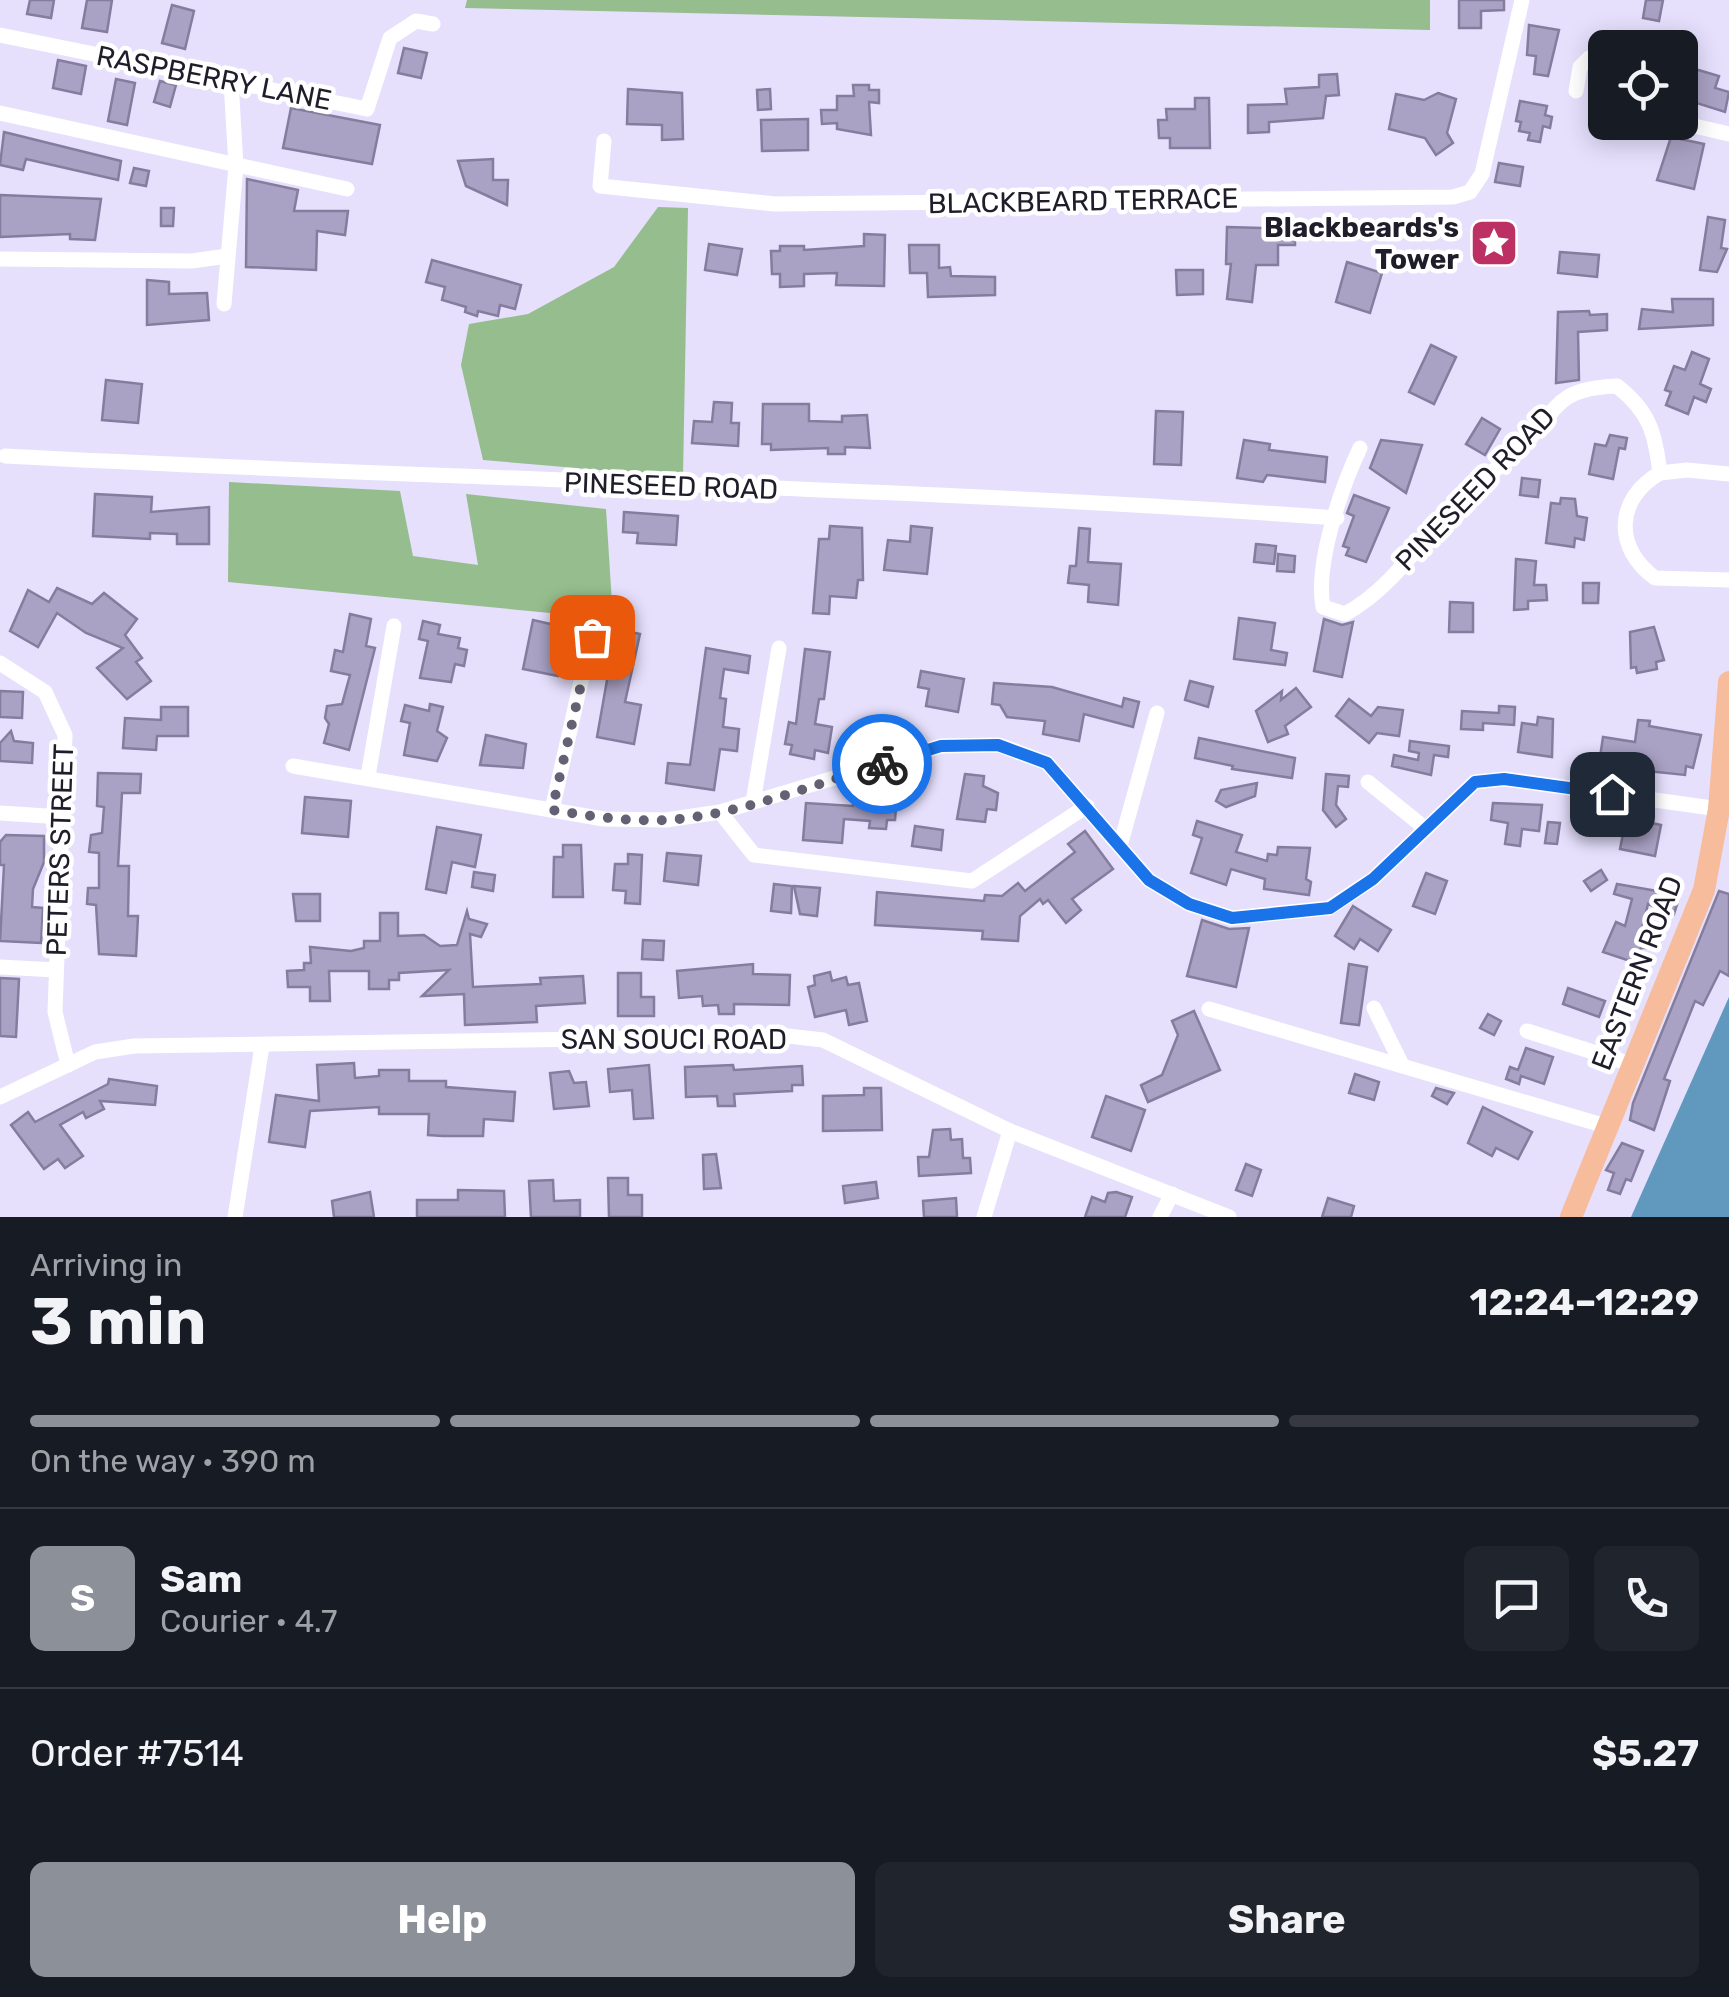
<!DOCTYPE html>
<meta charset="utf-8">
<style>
:root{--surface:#171b24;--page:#20242c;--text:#f1f3f6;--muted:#9ea1a6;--line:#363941;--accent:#8c9099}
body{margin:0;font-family:Rubik,sans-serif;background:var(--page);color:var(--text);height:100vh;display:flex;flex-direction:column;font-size:38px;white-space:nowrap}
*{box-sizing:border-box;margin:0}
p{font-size:32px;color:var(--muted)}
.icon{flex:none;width:55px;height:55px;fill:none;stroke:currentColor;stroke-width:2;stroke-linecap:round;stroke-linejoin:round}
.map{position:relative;height:1217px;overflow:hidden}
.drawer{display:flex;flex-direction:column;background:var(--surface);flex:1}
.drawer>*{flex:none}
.buttons{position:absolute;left:1588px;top:30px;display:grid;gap:20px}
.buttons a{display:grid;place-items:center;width:110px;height:110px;border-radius:15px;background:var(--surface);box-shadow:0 5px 25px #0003;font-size:50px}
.pin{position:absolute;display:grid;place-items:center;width:85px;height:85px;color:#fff;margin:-42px;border-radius:20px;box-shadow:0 5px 15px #0006}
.courier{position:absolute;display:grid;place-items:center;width:100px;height:100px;margin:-50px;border:8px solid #1a73e8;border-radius:50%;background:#fff;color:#222;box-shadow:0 2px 12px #0007}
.overview em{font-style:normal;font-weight:700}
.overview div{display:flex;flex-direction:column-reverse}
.overview{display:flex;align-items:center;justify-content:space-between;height:170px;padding:0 30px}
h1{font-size:65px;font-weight:700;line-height:75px}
.bar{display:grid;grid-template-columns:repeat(4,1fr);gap:15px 10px;align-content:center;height:120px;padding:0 30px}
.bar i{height:12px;border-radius:8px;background:var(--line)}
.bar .current{background:var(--accent)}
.bar p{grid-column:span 4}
.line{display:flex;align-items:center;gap:25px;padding:0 30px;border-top:2px solid var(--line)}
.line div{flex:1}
.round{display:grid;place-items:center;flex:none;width:105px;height:105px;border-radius:15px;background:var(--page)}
.action{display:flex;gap:20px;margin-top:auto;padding:20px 30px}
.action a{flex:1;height:115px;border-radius:15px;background:var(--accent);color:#fff;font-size:40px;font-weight:700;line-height:115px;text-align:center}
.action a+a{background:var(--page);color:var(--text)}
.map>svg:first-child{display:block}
.forest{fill:#95bd8d}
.water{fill:#6099bd}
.building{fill:#aaa2c4;stroke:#857d9e;stroke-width:2.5}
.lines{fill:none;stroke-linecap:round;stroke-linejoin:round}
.minor{stroke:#fff;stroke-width:15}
.highway{stroke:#f6bc9c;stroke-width:22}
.done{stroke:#656174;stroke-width:10;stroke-dasharray:0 18}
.route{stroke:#1a73e8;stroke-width:12}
.labels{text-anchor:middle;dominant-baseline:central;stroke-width:9;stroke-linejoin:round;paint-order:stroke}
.street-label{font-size:28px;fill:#201d2a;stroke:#fff}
.poi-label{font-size:28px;font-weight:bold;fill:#201d2a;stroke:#fff;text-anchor:end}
</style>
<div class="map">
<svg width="1729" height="1217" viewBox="0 0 1729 1217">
<rect width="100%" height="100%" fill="#e6e0fd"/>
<!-- forest -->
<g class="forest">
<polygon points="467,0 1430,0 1430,30 465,8"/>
<polygon points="658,207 688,208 683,477 483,460 461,365 469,324 528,314 614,267"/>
<polygon points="229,482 400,491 413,556 478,565 466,494 606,509 613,619 228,582"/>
</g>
<!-- water -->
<polygon class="water" points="1729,997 1729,1217 1631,1217"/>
<!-- building -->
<g class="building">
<polygon points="30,0 54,0 51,18 27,14"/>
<polygon points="87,0 112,0 107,32 82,28"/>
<polygon points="1459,0 1504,0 1504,10 1481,11 1481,28 1459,28"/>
<polygon points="1646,0 1663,0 1659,21 1643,18"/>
<polygon points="172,5 194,11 185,49 162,43"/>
<polygon points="1529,25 1559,30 1548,76 1534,74 1536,56 1527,55"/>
<polygon points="404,48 427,53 421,78 398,73"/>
<polygon points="58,60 86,66 81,94 53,88"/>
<polygon points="1695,69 1719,76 1715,88 1729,92 1725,112 1687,100"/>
<polygon points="1337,74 1339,95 1326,96 1323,118 1269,122 1269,132 1248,133 1248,105 1287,104 1285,89 1319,87 1319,75"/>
<polygon points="116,79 135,83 127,125 108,121"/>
<polygon points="160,81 176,85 170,107 154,102"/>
<polygon points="853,85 869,85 869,90 879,90 879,103 869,102 871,135 837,129 837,123 822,124 821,110 837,110 837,96 854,96"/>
<polygon points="628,89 682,93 683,139 662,140 662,125 627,124"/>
<polygon points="770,89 771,109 758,110 757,90"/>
<polygon points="1438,93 1456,99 1447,133 1453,143 1436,155 1425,138 1389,129 1396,94 1424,100"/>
<polygon points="1195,98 1209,98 1210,148 1170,148 1170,138 1159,138 1158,120 1167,120 1166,109 1195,109"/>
<polygon points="1520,101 1547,106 1545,115 1552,117 1550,128 1543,126 1540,142 1528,140 1530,133 1519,131 1521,122 1516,121"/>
<polygon points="291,108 380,125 372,164 283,148"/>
<polygon points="808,119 808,150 762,151 761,120"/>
<polygon points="4,132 121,161 118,180 26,159 23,170 0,165"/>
<polygon points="1671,137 1704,144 1694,189 1657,180"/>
<polygon points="493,159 493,180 508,180 507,205 466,186 458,161"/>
<polygon points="1499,163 1523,167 1520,186 1495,182"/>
<polygon points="134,168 149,171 146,186 130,183"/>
<polygon points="247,179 298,190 294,211 348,211 345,235 317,231 316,270 246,267"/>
<polygon points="0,195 101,199 95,240 70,239 70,234 0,237"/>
<polygon points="161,208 174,208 173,226 161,226"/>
<polygon points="1708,217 1725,220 1721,248 1727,249 1717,272 1700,270"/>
<polygon points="1227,227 1295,229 1295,245 1278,245 1278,265 1256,265 1252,302 1227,299 1231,264 1226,264"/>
<polygon points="864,234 885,235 884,286 836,285 837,273 804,274 804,286 780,287 780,274 772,274 771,251 780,251 780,246 804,246 804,250 864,246"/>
<circle cx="1493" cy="244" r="9"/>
<polygon points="709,244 742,249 737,275 705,270"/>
<polygon points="909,245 939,245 939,268 950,267 951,276 995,277 995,295 928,297 927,273 910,273"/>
<polygon points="1560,252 1599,255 1597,277 1558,273"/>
<polygon points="432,260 521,285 515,309 500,305 498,316 478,311 477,316 465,312 466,307 442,300 445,287 426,282"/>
<polygon points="1347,262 1382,273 1370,313 1336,302"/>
<polygon points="1176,270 1203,270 1203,294 1177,295"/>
<polygon points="147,280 169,282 169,294 207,293 209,320 147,325"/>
<polygon points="1672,299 1713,299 1713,325 1639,329 1642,309 1673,312"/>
<polygon points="1589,311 1590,315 1607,314 1607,330 1578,332 1579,380 1556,383 1558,312"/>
<polygon points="1431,345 1456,357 1434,404 1409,392"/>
<polygon points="1692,352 1709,359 1700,384 1711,389 1706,402 1694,397 1688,414 1666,405 1671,392 1665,390 1674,366 1685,370"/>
<polygon points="106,380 142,384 138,423 102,420"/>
<polygon points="714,402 732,403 731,423 739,423 738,446 692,443 694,421 712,422"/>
<polygon points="763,404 809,404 809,421 842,422 842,416 867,415 870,448 845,447 845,454 828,454 828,448 771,450 771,444 762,444"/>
<polygon points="1156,411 1183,412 1181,465 1154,464"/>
<polygon points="1482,418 1500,429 1485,455 1466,444"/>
<polygon points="1610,435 1627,438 1625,449 1619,448 1613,479 1589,474 1595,444 1606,446"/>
<polygon points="1244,440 1270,444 1269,450 1327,457 1325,482 1267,475 1263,482 1237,478"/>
<polygon points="1381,440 1422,445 1406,493 1370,468"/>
<polygon points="1522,478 1540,480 1538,497 1520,495"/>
<polygon points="95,494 152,497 151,512 209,507 209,544 177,544 177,534 150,533 150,539 93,536"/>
<polygon points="1354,495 1389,508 1366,562 1346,555 1349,548 1343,546 1354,516 1347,513"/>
<polygon points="1561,498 1575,499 1577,516 1587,518 1584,540 1575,538 1574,547 1546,543 1551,503 1560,504"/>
<polygon points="624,512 678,516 676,545 637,543 638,533 623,532"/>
<polygon points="830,526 862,528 863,580 858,580 856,598 830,596 829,614 813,613 819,539 829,539"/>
<polygon points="911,526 932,528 927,574 884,570 888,540 910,542"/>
<polygon points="1079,528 1090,529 1088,562 1121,564 1118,605 1088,602 1089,585 1068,583 1070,566 1076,566"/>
<polygon points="1256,544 1276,546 1274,564 1254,562"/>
<polygon points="1278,554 1295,556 1294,572 1277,571"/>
<polygon points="1516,559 1536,561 1534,585 1546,585 1547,600 1528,601 1528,609 1514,610"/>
<polygon points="1583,583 1599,583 1598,603 1583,603"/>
<polygon points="57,588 92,604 104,593 137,619 125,635 142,658 136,662 151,681 127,699 97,668 123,648 86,633 57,613 38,647 10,631 28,590 49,602"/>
<polygon points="1450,602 1473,603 1473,632 1449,632"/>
<polygon points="350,614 371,619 366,646 375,648 349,750 324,743 329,724 325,718 327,706 342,704 350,675 331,671 335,650 343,652"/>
<polygon points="1239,618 1275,623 1271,650 1287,653 1285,665 1234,659"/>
<polygon points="1324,619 1342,625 1353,622 1342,677 1314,671"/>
<polygon points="533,620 568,628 558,676 523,669"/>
<polygon points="423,621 440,625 438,634 460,638 458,648 467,650 464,666 455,664 451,682 420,678 428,641 419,639"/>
<polygon points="1654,627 1664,660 1656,662 1657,669 1637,673 1636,667 1631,668 1630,632"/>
<polygon points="616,629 640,634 625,702 641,705 634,744 597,737"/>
<polygon points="706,648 750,656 748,673 724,669 720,698 726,699 723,727 739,729 737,751 720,749 714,790 666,783 668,763 690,765"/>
<polygon points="805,649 830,652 824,699 819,699 815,724 832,727 828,753 815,750 814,759 790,754 792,745 785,744 789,722 796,724"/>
<polygon points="921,671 964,679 958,712 926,706 929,689 918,687"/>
<polygon points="1190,681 1213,687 1208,707 1185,700"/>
<polygon points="994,683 1052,687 1122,707 1124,698 1139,702 1133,727 1084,714 1079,741 1043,734 1045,721 1007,717 1000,705 992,704"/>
<polygon points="1296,688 1311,707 1285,726 1288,734 1268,742 1256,711 1282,691 1281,700"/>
<polygon points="0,691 23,692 22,718 0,717"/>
<polygon points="1349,699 1371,716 1378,707 1403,710 1399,736 1377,733 1369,743 1336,716"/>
<polygon points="430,704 443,707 437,731 447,738 437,761 404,755 410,723 401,721 405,705 429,711"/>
<polygon points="1499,706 1515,707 1514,725 1483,723 1483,730 1461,729 1462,711 1499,713"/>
<polygon points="161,707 188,707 188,736 157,736 156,750 123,748 125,718 161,720"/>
<polygon points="1538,717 1553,719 1552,757 1518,752 1522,723 1537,725"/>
<polygon points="1638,720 1650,721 1649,726 1701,735 1693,768 1686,766 1685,775 1646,771 1647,762 1612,756 1610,766 1599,764 1603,737 1635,742"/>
<polygon points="11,731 14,741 33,743 32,763 0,761 0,743"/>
<polygon points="486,735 526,744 523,768 480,765"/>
<polygon points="1199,738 1295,758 1292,778 1232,769 1233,766 1195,758"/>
<polygon points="1410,741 1449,746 1448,757 1434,755 1431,775 1392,766 1394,755 1418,760 1419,753 1409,751"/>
<polygon points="98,773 141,774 140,793 122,793 118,866 129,866 128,916 138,916 136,956 99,954 96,905 87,904 88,888 99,888 99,853 89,852 91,835 102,833 104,807 97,806"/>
<polygon points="965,774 984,776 983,786 998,793 996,810 987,809 985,822 957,819"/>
<polygon points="1326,774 1349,776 1348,787 1338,786 1336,805 1346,819 1336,827 1323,810"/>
<polygon points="1257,783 1255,796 1226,807 1216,801 1221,790"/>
<polygon points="854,795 897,797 895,820 887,820 886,829 869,828 870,821 844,819 842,843 803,840 806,803 853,806"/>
<polygon points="305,797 351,801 348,837 302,833"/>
<polygon points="1493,803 1542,805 1539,831 1522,829 1520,846 1505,844 1508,823 1491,820"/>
<polygon points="1620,816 1661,825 1655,856 1620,849 1624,829 1618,827"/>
<polygon points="1197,821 1242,835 1236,852 1267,861 1268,854 1277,855 1278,847 1310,848 1306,879 1311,882 1309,895 1264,889 1265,879 1231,869 1226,885 1191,873 1202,838 1193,835"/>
<polygon points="1548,822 1560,823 1557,844 1545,843"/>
<polygon points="915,826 943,830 941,850 912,846"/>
<polygon points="437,827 481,835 475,867 452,862 446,893 426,889"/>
<polygon points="1085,831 1113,869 1072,899 1081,910 1066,923 1048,900 1043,904 1040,899 1020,916 1018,941 982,939 983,931 875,925 877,892 984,901 985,895 1002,896 1018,883 1025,891 1075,852 1068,844"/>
<polygon points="6,835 44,836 44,862 33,889 32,907 43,908 41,943 0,941 4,865 0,865 0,842"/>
<polygon points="563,845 581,845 583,897 553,897 554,857 563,857"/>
<polygon points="667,853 701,856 698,885 664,881"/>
<polygon points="628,854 642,855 640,904 625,903 626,891 613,890 615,864 628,864"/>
<polygon points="1601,870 1607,880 1591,891 1584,881"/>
<polygon points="474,872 495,875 493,891 472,887"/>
<polygon points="1426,873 1447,881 1435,914 1413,906"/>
<polygon points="774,884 792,886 791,913 771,911"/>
<polygon points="1617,884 1680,895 1674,914 1648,904 1641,932 1650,935 1646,948 1641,948 1633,962 1603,952 1616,922 1625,926 1632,899 1614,894"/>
<polygon points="794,886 820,888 817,916 800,914"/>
<polygon points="1719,891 1729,894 1729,976 1720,971 1703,1005 1695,1001 1664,1079 1670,1081 1654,1130 1630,1120 1633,1103"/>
<polygon points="293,894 320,894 320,921 296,921"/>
<polygon points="1353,906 1391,930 1378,951 1360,939 1354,949 1335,936"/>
<polygon points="467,911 469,919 487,924 481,937 470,934 473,987 541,984 540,978 583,976 585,1003 536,1006 537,1022 465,1025 464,994 422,996 449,970 399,973 399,980 389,980 389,989 369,989 369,971 329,971 330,1001 310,1001 310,987 288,987 287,971 304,970 304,963 311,963 310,947 351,951 364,948 364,941 380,941 380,913 398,913 398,936 424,935 440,946 457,945"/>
<polygon points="1202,920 1229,929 1249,928 1236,987 1187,976"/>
<polygon points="643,940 664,941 663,960 642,959"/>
<polygon points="753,964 753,974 790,975 789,1005 734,1004 734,1014 719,1014 718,1005 703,1006 702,996 679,998 677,971"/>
<polygon points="1349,964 1367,967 1359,1025 1341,1023"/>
<polygon points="830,972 832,981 846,977 848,985 859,983 867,1021 849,1025 846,1010 815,1017 808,987 815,985 814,976"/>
<polygon points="618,973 641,973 641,997 654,997 654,1016 618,1016"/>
<polygon points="0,978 19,979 16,1037 0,1036"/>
<polygon points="1568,988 1605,1001 1599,1017 1563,1004"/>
<polygon points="1194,1011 1220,1070 1148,1102 1141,1085 1162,1075 1178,1035 1172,1021"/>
<polygon points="1488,1014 1501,1021 1494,1035 1480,1028"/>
<polygon points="1526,1048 1553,1057 1544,1084 1521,1076 1519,1084 1506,1079 1510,1067 1518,1070"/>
<polygon points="354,1063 355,1078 379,1076 379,1070 409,1070 409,1081 446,1081 446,1087 515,1092 513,1121 484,1119 483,1136 443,1136 428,1135 429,1114 379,1114 379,1107 310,1111 305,1147 269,1142 276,1095 319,1101 317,1065"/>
<polygon points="649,1065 653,1118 634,1119 632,1090 610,1092 608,1069"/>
<polygon points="733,1065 734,1070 802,1066 803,1085 792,1085 792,1091 734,1094 735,1106 718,1106 717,1096 686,1097 685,1067"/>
<polygon points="569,1071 574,1083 586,1082 589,1106 554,1109 550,1073"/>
<polygon points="1355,1074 1379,1082 1374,1100 1349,1093"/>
<polygon points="109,1079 157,1086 155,1105 100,1101 104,1109 86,1118 83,1112 60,1125 83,1156 65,1168 58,1159 44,1169 11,1125 28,1112 35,1122 108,1084"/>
<polygon points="864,1088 881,1088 882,1130 823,1131 823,1096 864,1095"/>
<polygon points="1436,1088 1454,1093 1447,1104 1432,1096"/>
<polygon points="1106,1096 1145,1110 1131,1151 1092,1137"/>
<polygon points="1483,1107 1532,1132 1518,1159 1496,1148 1492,1156 1468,1143"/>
<polygon points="950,1129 951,1140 962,1139 963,1158 970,1158 971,1173 919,1176 918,1157 929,1157 933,1130"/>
<polygon points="1622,1143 1643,1151 1631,1181 1626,1179 1620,1194 1608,1190 1614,1173 1606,1170"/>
<polygon points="716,1154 721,1188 704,1189 703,1155"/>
<polygon points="1246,1164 1261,1170 1252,1196 1236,1190"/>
<polygon points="608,1178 628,1178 628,1195 642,1195 642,1217 609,1217"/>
<polygon points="553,1180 554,1201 580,1200 580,1217 531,1217 529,1181"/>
<polygon points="876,1182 878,1198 845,1203 843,1186"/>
<polygon points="458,1190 504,1191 505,1217 417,1217 417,1200 458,1200"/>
<polygon points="370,1192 374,1217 334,1217 332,1201"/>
<polygon points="1116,1192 1132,1197 1125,1217 1085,1217 1092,1197 1105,1202 1108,1193"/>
<polygon points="956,1198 957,1217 924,1217 923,1201"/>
<polygon points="1328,1198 1354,1206 1351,1217 1322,1217"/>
</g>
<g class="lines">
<!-- minor -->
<g class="minor">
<polyline points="0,35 367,109 390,38 416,21 433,24"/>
<polyline points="1576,91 1580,67 1589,58 1605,58"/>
<polyline points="0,113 347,189"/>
<polyline points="1677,122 1729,134"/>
<polyline points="604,141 600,186 775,204 1453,197 1470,192 1482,174 1522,0"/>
<polyline points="0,259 192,261 227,256"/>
<polyline points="224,304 236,166 231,81"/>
<path d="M1360 448C1341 488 1315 564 1323 607L1345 614C1400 584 1430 524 1477 483 1491 471 1507 464 1520 450 1558 410 1554 388 1617 386 1650 412 1655 433 1660 473L1687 470 1729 474"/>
<path d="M5 456C449 480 894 486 1337 518"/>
<path d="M1660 473C1615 499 1614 548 1655 578L1729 580"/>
<polyline points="0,663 45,692 65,735 55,1012 68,1065"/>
<polyline points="293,766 604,819 666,820 720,812 941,746 999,745 1047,763 1149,880 1189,904 1232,918 1329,908 1373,879 1475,782 1505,779 1719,809"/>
<polyline points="368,776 394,626"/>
<polyline points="1368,782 1426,829"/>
<polyline points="753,802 779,648"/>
<polyline points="552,810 591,637"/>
<polyline points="720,812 754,855 972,881 1087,806"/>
<polyline points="0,813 62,817"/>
<polyline points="1120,846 1157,713"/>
<polyline points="0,967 56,970"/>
<polyline points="1374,1008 1402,1065"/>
<polyline points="1209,1009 1609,1127"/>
<polyline points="1527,1031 1634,1065"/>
<polyline points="0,1097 95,1052 134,1046 788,1036 823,1040 1010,1131 1229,1217"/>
<polyline points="235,1217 262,1046"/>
<polyline points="984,1217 1010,1131"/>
<polyline points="1160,1217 1172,1194"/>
</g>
<!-- highway -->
<polyline class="highway" points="1571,1217 1704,890 1719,809 1729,682"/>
</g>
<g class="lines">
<!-- done -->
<path class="done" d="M592 637 552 810C590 816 628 822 667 820 740 815 812 785 882 764"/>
<!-- route -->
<polyline class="route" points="882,764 941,746 998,745 1047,763 1149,880 1189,904 1232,918 1330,908 1373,879 1475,782 1504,779 1612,794"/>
</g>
<!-- icons -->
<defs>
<g id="sight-square" transform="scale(2.5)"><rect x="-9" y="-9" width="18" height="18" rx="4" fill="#bd3064" stroke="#fff"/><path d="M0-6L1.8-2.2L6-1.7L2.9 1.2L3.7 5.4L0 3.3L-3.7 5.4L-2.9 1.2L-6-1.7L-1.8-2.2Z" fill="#fff"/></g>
</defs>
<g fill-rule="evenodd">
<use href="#sight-square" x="1494" y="243"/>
</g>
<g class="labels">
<!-- street labels -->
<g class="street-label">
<text transform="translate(214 78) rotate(11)">RASPBERRY LANE</text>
<text transform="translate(1083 201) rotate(-1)">BLACKBEARD TERRACE</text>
<text transform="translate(671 486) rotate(2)">PINESEED ROAD</text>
<text transform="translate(1475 489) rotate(-46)">PINESEED ROAD</text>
<text transform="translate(60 850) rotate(-88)">PETERS STREET</text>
<text transform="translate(1637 973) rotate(-69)">EASTERN ROAD</text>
<text x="674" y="1039">SAN SOUCI ROAD</text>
</g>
<!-- poi labels -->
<g class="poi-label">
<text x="1459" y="227">Blackbeards's<tspan x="1459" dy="32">Tower</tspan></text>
</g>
</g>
</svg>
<div class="buttons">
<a><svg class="icon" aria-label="locate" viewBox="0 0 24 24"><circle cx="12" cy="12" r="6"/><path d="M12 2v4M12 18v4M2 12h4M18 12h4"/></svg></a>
</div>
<div class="pin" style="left:592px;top:637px;background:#ea580c"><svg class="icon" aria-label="bag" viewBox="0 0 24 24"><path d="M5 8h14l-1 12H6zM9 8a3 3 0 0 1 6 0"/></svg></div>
<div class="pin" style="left:1612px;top:794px;background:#1f2937"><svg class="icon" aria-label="home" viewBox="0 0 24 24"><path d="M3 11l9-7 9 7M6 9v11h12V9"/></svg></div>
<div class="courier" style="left:882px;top:764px"><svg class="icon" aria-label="bike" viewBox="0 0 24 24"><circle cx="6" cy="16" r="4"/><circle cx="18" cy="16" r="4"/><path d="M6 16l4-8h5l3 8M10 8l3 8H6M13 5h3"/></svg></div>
</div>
<section class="drawer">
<div class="overview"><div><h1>3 min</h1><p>Arriving in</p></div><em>12:24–12:29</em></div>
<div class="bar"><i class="current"></i><i class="current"></i><i class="current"></i><i></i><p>On the way · 390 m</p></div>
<div class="line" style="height:180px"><b class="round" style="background:var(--accent);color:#fff">S</b><div><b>Sam</b><p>Courier · 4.7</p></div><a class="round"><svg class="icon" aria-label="chat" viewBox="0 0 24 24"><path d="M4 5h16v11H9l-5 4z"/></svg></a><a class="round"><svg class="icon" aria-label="phone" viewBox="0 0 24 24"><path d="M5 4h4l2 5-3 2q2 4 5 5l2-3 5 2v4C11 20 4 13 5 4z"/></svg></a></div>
<div class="line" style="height:130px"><div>Order #7514</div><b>$5.27</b></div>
<div class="action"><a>Help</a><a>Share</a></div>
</section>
